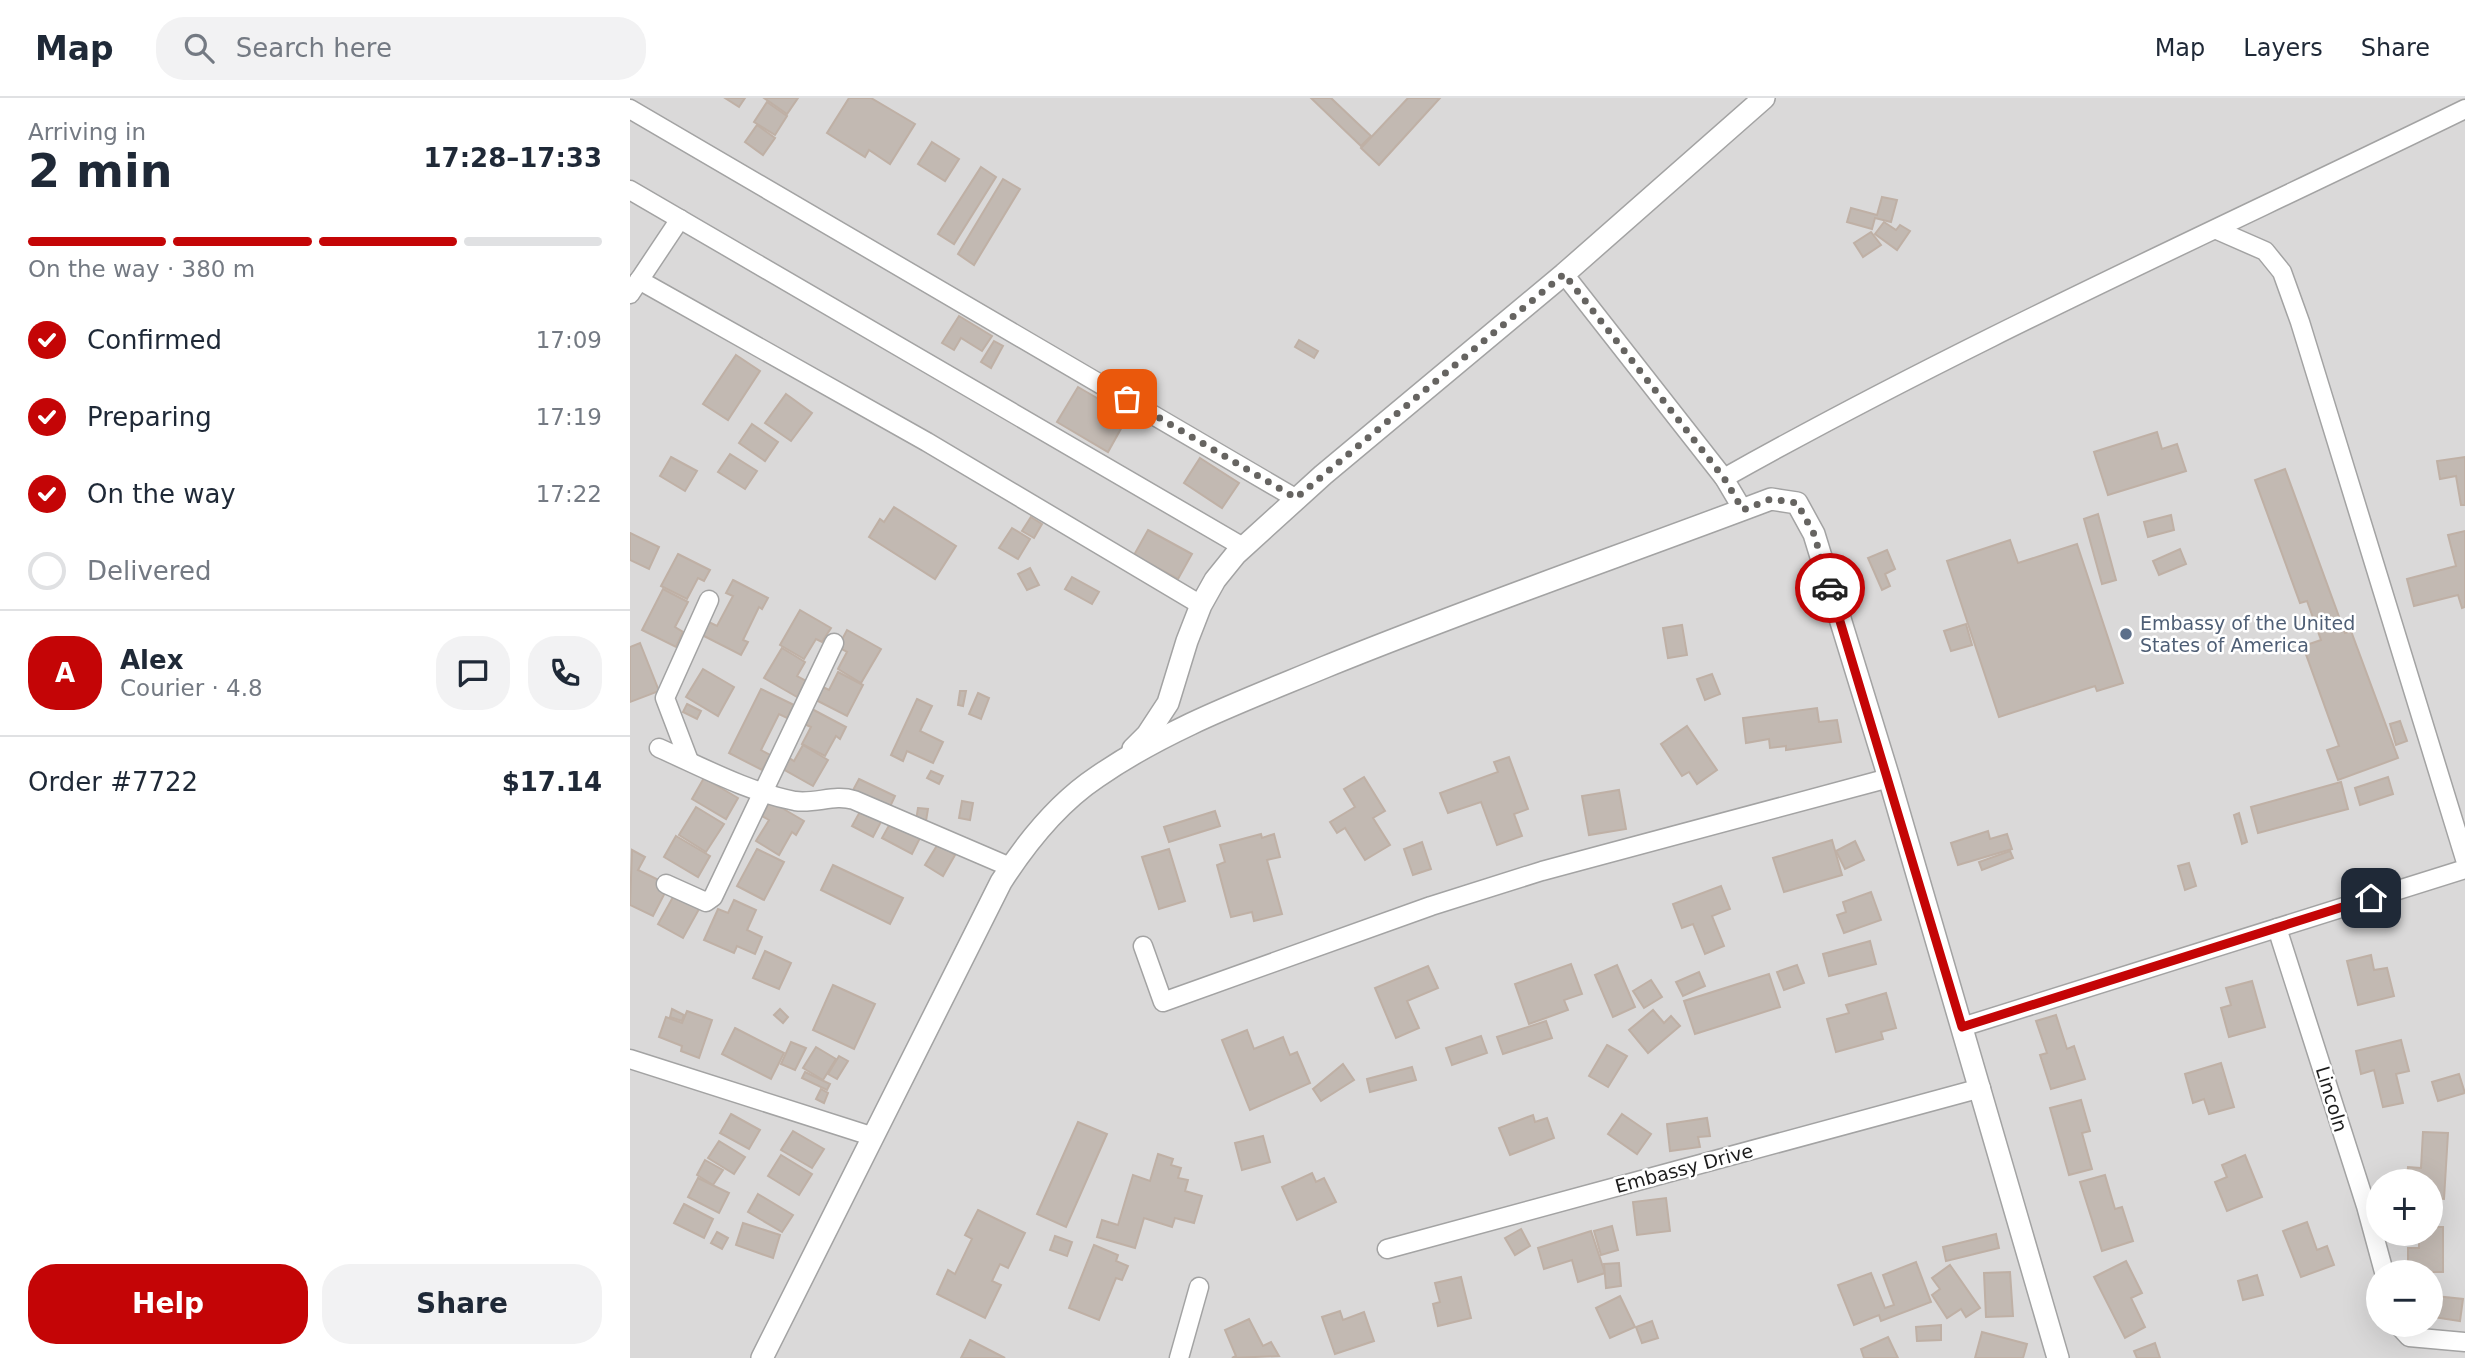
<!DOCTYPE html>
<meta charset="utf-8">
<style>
:root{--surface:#fff;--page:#f2f2f3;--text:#1f2937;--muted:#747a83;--line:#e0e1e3;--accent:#c40506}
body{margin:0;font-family:"DejaVu Sans",sans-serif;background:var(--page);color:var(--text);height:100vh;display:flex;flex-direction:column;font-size:26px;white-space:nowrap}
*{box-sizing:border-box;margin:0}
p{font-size:23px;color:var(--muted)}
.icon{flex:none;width:38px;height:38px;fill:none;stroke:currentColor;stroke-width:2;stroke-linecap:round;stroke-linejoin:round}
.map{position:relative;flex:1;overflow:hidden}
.drawer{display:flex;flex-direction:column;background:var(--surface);width:630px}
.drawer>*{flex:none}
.tools{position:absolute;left:1736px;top:1071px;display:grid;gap:14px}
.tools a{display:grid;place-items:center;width:77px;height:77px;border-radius:50%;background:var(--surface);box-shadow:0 7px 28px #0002;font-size:35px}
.pin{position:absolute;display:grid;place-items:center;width:60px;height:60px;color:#fff;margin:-30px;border-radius:14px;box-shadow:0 4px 10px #0006}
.courier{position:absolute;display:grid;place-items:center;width:70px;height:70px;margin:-35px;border:5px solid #c40506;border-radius:50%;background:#fff;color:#222;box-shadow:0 2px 9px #0007}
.summary em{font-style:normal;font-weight:700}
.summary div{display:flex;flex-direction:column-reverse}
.summary{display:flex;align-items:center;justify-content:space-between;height:119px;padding:0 28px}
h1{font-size:46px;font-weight:700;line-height:52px}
.bar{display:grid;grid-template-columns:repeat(4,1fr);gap:10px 7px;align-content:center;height:84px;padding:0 28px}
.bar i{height:9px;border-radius:5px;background:var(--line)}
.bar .on{background:var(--accent)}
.bar p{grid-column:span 4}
.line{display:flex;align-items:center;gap:18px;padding:0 28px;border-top:2px solid var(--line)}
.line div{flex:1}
.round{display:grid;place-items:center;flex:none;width:74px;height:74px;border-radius:28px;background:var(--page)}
ol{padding:0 28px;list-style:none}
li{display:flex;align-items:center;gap:21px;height:77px}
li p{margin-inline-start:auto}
li .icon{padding:7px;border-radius:50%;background:var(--accent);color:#fff;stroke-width:4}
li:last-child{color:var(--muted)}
li i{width:38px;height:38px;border:4px solid var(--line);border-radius:50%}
.primary-button{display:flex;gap:14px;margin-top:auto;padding:14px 28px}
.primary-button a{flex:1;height:80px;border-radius:28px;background:var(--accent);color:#fff;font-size:28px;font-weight:700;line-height:80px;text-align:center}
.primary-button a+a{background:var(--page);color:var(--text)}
header{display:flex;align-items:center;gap:42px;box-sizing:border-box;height:98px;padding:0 35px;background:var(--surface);border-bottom:2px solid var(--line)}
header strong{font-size:33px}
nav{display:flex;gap:38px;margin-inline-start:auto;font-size:24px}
.search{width:490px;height:63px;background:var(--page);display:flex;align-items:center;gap:18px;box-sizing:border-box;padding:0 24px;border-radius:28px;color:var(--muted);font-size:26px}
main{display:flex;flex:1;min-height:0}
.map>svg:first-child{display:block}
.residential{fill:#dad9d9;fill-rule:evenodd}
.building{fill:#c2b9b2;stroke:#bfb0a5;stroke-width:2}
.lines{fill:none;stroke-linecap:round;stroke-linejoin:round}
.minor-casing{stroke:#a3a3a3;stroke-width:21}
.tertiary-casing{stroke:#a3a3a3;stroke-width:24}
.minor{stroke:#fff;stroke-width:18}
.tertiary{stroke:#fff;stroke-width:21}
.done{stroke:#666461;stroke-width:7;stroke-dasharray:0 12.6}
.route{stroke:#c40506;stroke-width:9}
.service-dot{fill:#5c6f8a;stroke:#fff;stroke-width:2.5}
.labels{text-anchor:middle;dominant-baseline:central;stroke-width:5;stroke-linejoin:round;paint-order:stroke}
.service-label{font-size:19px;fill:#4e5e75;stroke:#fff;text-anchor:start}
.street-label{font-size:19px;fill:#1c1c1c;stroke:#fff}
</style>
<header>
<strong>Map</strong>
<div class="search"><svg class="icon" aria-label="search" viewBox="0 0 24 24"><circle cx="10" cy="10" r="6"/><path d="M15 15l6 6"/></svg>Search here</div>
<nav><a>Map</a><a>Layers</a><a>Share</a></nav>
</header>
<main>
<section class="drawer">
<div class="summary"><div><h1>2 min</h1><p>Arriving in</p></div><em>17:28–17:33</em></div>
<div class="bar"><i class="on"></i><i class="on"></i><i class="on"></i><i></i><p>On the way · 380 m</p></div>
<ol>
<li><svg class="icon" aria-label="check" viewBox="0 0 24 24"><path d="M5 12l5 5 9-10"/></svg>Confirmed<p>17:09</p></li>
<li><svg class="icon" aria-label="check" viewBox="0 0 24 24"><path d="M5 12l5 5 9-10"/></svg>Preparing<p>17:19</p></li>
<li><svg class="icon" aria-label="check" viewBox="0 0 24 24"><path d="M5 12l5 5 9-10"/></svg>On the way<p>17:22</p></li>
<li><i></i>Delivered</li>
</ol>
<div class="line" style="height:126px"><b class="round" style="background:var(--accent);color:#fff">A</b><div><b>Alex</b><p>Courier · 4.8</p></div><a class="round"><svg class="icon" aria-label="chat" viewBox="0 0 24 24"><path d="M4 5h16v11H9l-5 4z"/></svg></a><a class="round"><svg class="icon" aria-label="phone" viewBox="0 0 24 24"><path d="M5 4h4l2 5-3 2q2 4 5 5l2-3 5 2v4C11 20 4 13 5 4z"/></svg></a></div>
<div class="line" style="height:91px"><div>Order #7722</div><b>$17.14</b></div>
<div class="primary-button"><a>Help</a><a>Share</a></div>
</section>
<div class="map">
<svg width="1835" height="1260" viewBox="0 0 1835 1260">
<rect width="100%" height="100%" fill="#eeeae2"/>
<!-- residential -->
<path class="residential" d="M0 0H1835V1260H0ZM1748 1083H1801V1136H1748ZM1748 1174H1801V1227H1748Z"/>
<!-- building -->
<g class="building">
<polygon points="95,0 115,0 109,9"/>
<polygon points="134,0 168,0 157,16"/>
<polygon points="219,0 241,0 285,26 260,66 239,52 235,59 197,35"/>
<polygon points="681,0 701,0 741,38 731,48"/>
<polygon points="778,0 810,0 749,67 731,50"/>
<polygon points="137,4 157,18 145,37 124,24"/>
<polygon points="127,27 145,40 133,57 115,44"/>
<polygon points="302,44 329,61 315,83 288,66"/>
<polygon points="351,69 366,79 324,146 308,136"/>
<polygon points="373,81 390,91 344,167 328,156"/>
<polygon points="1252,99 1267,102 1261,124 1245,120 1242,131 1217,124 1221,110 1247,117"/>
<polygon points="1254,124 1266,132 1270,127 1280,133 1267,152 1245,136"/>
<polygon points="1241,134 1251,147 1233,159 1224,145"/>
<polygon points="329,218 362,238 352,253 331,240 324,252 312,245"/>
<polygon points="669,242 688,253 684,260 665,249"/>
<polygon points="364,243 373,248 361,270 351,264"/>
<polygon points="106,257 130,273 98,322 73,306"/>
<polygon points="448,289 498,318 478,354 427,324"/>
<polygon points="156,296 182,315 161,343 135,325"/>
<polygon points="122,326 148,344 135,363 109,345"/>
<polygon points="1527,334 1532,351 1547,346 1556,373 1478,397 1464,354"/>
<polygon points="100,356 127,373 115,391 88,374"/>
<polygon points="41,359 67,373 55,393 30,378"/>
<polygon points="1835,359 1835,407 1831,407 1826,378 1810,381 1807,363"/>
<polygon points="570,360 609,385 592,410 554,385"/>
<polygon points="1655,371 1715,535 1721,533 1768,660 1708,682 1697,652 1709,648 1673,548 1691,542 1677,503 1670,505 1625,382"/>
<polygon points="264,409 326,448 305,481 239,439 250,421 254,424"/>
<polygon points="1468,416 1486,482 1472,486 1454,421"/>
<polygon points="1541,417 1544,432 1518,439 1514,424"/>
<polygon points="401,419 412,426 404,440 392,433"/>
<polygon points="382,430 400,441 388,461 369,450"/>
<polygon points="518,432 562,456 548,481 504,457"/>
<polygon points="1835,433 1835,509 1832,510 1828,497 1784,508 1777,481 1826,468 1818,437"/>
<polygon points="0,435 29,449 19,471 0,462"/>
<polygon points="1380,442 1388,465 1447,446 1493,585 1467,593 1465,588 1369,619 1317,463"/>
<polygon points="1550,451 1556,466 1529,477 1523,463"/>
<polygon points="1257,452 1265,471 1255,476 1260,488 1252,492 1238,460"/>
<polygon points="48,456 80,472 74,483 68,480 57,501 31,488"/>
<polygon points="400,470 409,487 397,492 388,476"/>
<polygon points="442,479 469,494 462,506 435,491"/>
<polygon points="103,482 138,500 132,511 129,509 113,542 118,544 111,557 72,537 79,524 87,528 103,498 96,495"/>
<polygon points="33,491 58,504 45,529 53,534 46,549 12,532"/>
<polygon points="170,512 201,530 192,544 186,541 174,561 150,547"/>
<polygon points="1336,526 1342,547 1321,553 1314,533"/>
<polygon points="1052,527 1057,557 1038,560 1033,530"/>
<polygon points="217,532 251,551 231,585 208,571 217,554 208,549"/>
<polygon points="10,545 29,593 0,604 0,549"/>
<polygon points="152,550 175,564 167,578 176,583 167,599 134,580"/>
<polygon points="73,571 104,589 88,618 56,599"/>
<polygon points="208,574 233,587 217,618 184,601 191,588 199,592"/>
<polygon points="1082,576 1090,596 1075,602 1067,581"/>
<polygon points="131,591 164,607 157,620 149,616 131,652 140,657 132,672 99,655"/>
<polygon points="330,593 336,593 333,608 328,607"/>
<polygon points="348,595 359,600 351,621 339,616"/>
<polygon points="287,601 302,608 290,633 313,644 303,665 277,653 273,663 261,657"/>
<polygon points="57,606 71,613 67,621 53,614"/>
<polygon points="180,610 216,629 210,641 206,638 195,658 172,646 181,629 172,625"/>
<polygon points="1187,610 1189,624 1207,622 1211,644 1156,652 1156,648 1140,650 1139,641 1116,645 1113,620"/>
<polygon points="1770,623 1777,643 1766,647 1760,626"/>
<polygon points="1057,628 1087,672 1067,686 1059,674 1052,678 1031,646"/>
<polygon points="173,647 198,662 183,688 153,671 159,660 164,663"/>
<polygon points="879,659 898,711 884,716 892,738 867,747 851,704 818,715 810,695 868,674 864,664"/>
<polygon points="301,673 313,678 309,686 297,680"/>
<polygon points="734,679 755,713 743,720 760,747 735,762 715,730 707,735 700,724 725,709 714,691"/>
<polygon points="1758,679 1763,696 1730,707 1725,690"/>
<polygon points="74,680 108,700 96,721 62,701"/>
<polygon points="229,681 265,698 259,711 222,694"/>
<polygon points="1711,684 1718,711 1628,735 1621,709"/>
<polygon points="989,692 996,731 959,737 952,698"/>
<polygon points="140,703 174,723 166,737 162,734 149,757 126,743 139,722 132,718"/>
<polygon points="332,703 343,705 340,722 329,720"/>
<polygon points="66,709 94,726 76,754 49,737"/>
<polygon points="232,710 253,720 243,739 222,728"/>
<polygon points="288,710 298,711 296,723 286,722"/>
<polygon points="585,713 590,728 539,744 534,729"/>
<polygon points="1609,715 1617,744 1612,746 1604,717"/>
<polygon points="262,722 291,738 282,756 252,740"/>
<polygon points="1358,733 1360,741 1377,736 1382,751 1328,767 1321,745"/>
<polygon points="631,736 632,740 644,736 650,759 637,762 652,816 624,823 622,814 601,819 587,767 595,764 590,747"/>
<polygon points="46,738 80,758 68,779 34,759"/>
<polygon points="1202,742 1212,777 1154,794 1143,760"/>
<polygon points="1225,743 1234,762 1215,771 1206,753"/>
<polygon points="792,744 801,771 783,777 774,751"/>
<polygon points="308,746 325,757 313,778 295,767"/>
<polygon points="127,751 154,764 134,802 107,788"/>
<polygon points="539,751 555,803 529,811 512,759"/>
<polygon points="2,752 15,759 8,772 39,787 23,818 0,807"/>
<polygon points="1380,753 1383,760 1352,772 1349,764"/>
<polygon points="1559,765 1566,788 1555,792 1548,768"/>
<polygon points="203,767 273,800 260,826 191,792"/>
<polygon points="1091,788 1100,811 1082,818 1094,848 1075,856 1063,826 1052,830 1043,806"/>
<polygon points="48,790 73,804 53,840 28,826"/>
<polygon points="1241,794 1251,822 1214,835 1207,817 1216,814 1213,804"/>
<polygon points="104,802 126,812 117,832 132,839 125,856 107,848 104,855 74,842 88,811 98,815"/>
<polygon points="1240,843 1246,866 1199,878 1193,856"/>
<polygon points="135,853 161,865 149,891 123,880"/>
<polygon points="1741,857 1744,872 1757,870 1764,898 1728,907 1717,863"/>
<polygon points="941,866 952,896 934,902 938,912 899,926 885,886"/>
<polygon points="987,867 1005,909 983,919 965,877"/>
<polygon points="1167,867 1174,885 1154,892 1147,874"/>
<polygon points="798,868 808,890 777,903 789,930 766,940 745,890"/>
<polygon points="1069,874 1075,888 1053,898 1046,884"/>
<polygon points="1139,876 1150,909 1065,936 1054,903"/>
<polygon points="1021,882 1032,899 1014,910 1003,893"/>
<polygon points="1622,883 1635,929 1599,939 1591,910 1601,907 1596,890"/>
<polygon points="203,887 245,906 224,951 183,932"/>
<polygon points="1256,895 1266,930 1251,934 1253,941 1206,954 1197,921 1219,915 1216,907"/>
<polygon points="42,911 54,917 52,923 40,919"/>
<polygon points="150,911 158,919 153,925 144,917"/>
<polygon points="1023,912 1034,925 1041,918 1050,928 1018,955 999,932"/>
<polygon points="57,913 82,922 69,960 51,953 52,948 29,939 36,919 52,925"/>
<polygon points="1426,917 1437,951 1444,948 1455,981 1421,991 1410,957 1417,955 1406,923"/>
<polygon points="916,923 922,940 873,956 867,939"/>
<polygon points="105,930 154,955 141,981 92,956"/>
<polygon points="617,932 624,951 653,939 660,957 667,954 680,985 620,1012 592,942"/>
<polygon points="851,938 857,955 822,967 816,950"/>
<polygon points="1771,942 1779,973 1766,976 1773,1005 1753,1009 1744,972 1731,976 1726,953"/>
<polygon points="161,944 176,950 165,972 151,966"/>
<polygon points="977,947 997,958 978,989 959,978"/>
<polygon points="186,949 206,961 193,982 173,970"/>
<polygon points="209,958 218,963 207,981 198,976"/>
<polygon points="1591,965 1604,1009 1579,1016 1574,1001 1563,1005 1555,976"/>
<polygon points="713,966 724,982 691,1003 683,991"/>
<polygon points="782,969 786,982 740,994 737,981"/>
<polygon points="175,974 200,986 197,992 172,980"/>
<polygon points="1829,976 1835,995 1808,1003 1802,984"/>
<polygon points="191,991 198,995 194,1005 186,1001"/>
<polygon points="1451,1002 1460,1033 1452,1035 1462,1071 1439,1077 1420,1010"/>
<polygon points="101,1016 130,1032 119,1051 90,1035"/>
<polygon points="992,1016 1021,1036 1007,1056 978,1036"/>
<polygon points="903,1017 905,1024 917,1020 924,1040 880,1057 869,1030"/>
<polygon points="1077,1020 1080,1038 1068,1039 1070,1049 1040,1053 1037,1026"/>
<polygon points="448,1024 477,1036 436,1129 407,1116"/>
<polygon points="163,1033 194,1051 182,1070 151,1052"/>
<polygon points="1793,1034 1818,1035 1814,1101 1801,1100 1801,1083 1777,1083 1778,1069 1791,1070"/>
<polygon points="633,1038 640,1064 612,1072 605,1045"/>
<polygon points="89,1043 115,1059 104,1076 78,1060"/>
<polygon points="528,1056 543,1061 541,1067 551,1070 548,1080 558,1082 555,1093 572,1098 564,1125 545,1120 542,1129 514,1120 505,1150 467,1139 472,1122 488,1127 503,1077 520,1083"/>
<polygon points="151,1057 182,1076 169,1097 138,1078"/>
<polygon points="1615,1057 1632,1099 1597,1113 1585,1084 1597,1079 1592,1067"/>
<polygon points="75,1062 93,1072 83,1087 67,1077"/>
<polygon points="682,1075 686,1084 694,1080 706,1104 667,1122 652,1089"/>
<polygon points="1475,1077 1485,1111 1492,1109 1503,1143 1472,1153 1450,1084"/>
<polygon points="68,1080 99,1095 89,1115 58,1099"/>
<polygon points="128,1096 163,1117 152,1134 118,1114"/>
<polygon points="1036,1100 1040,1133 1007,1137 1003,1104"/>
<polygon points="54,1106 83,1121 74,1140 44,1125"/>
<polygon points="348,1112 395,1135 378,1170 370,1166 362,1183 371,1187 355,1220 307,1196 318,1172 325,1176 342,1141 335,1137"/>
<polygon points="1677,1124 1687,1152 1697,1148 1704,1167 1671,1179 1653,1133"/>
<polygon points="113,1125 150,1137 143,1160 106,1147"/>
<polygon points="982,1128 988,1152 971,1157 964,1133"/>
<polygon points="1801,1129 1813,1129 1813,1174 1778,1174 1778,1150 1789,1150 1789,1136 1801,1136"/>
<polygon points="891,1131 900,1148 885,1157 875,1140"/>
<polygon points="961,1133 975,1175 948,1184 942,1162 914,1171 908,1150"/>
<polygon points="87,1134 98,1140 92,1151 81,1145"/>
<polygon points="1366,1136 1369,1150 1316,1163 1313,1149"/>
<polygon points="425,1138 442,1144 437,1158 420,1152"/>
<polygon points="464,1147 488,1157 486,1163 498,1168 492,1182 486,1180 469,1222 439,1210"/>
<polygon points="1496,1163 1512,1195 1501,1200 1515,1229 1495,1240 1464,1179"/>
<polygon points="1286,1164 1301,1204 1251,1223 1249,1217 1224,1227 1208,1187 1241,1175 1255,1210 1264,1207 1253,1177"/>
<polygon points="989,1165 991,1188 976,1190 974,1166"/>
<polygon points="1320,1167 1350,1210 1336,1219 1331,1211 1317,1220 1302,1197 1310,1191 1302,1180"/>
<polygon points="1380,1174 1383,1218 1356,1219 1354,1175"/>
<polygon points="1627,1177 1633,1197 1613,1202 1608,1183"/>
<polygon points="831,1179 841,1220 808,1228 803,1206 810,1204 805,1185"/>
<polygon points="990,1198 1005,1229 980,1240 966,1210"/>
<polygon points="1805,1198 1833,1201 1830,1223 1803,1219"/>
<polygon points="710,1213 713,1222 734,1214 744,1243 705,1256 692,1219"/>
<polygon points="619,1221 633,1248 641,1244 649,1258 602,1260 606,1258 595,1232"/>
<polygon points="1022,1223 1028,1240 1012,1245 1006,1229"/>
<polygon points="1311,1227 1311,1242 1287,1243 1286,1229"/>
<polygon points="1352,1234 1397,1246 1393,1260 1345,1260"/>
<polygon points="1258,1239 1268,1260 1234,1260 1231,1251"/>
<polygon points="340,1242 375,1260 331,1260"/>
<polygon points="1525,1245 1530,1260 1507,1260 1504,1253"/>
</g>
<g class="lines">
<!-- minor casing -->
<g class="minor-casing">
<g id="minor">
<polyline points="0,11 665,400"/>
<polyline points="0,92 613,449"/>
<polyline points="1587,132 1635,153 1652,174 1670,224 1835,761"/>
<polyline points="934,176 1094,380 1113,412"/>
<polyline points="9,182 297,344 571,507"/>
<polyline points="0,196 50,121"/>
<path d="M1094 380C1334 245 1587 132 1835 11"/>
<path d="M29 650C72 669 118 694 165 703 186 706 204 696 224 702L380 769"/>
<polyline points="59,663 35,600 79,502"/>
<polyline points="36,786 76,804 83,799 204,545"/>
<polyline points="1647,830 1736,1108 1754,1174"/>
<polyline points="513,848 533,904 801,808 912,773 1259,680"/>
<polyline points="1332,929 1835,771"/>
<polyline points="0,961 241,1038"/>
<polyline points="757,1151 1351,990"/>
<polyline points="1768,1227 1779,1239 1835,1244"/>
<polyline points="549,1260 569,1189"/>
</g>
</g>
<!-- tertiary casing -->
<g class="tertiary-casing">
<g id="tertiary">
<polyline points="503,651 517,637 538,605 557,543 571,507 585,482 606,456 693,377 934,176 1134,0"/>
<path d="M132 1260 371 784C396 745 428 705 467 679 536 631 618 601 695 569 842 509 993 457 1141 401L1167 405 1184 436 1259 680 1428 1260"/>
</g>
</g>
<!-- minor -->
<use href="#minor" class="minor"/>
<!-- tertiary -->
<use href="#tertiary" class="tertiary"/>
</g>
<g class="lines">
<!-- done -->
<polyline class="done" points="497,301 666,400 934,176 1094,380 1113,412 1141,401 1167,405 1184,436 1200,490"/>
<!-- route -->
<polyline class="route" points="1200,490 1332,929 1741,800"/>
</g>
<!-- markers -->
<circle class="service-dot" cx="1496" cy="536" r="7"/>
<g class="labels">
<!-- service labels -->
<g class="service-label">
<text x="1510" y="525">Embassy of the United<tspan x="1510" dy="22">States of America</tspan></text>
</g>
<!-- street labels -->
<g class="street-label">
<text transform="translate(1702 1001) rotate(73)">Lincoln</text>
<text transform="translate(1054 1070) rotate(-15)">Embassy Drive</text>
</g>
</g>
</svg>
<div class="tools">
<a>+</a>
<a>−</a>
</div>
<div class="pin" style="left:497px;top:301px;background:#ea580c"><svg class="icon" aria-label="bag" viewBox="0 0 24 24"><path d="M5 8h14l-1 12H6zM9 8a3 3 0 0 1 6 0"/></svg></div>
<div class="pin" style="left:1741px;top:800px;background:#1f2937"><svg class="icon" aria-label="home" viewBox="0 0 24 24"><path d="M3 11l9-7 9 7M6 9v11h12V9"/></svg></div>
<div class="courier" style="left:1200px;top:490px"><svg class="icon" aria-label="car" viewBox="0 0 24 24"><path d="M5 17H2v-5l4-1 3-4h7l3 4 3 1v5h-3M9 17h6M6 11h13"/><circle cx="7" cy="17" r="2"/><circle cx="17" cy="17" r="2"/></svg></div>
</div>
</main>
